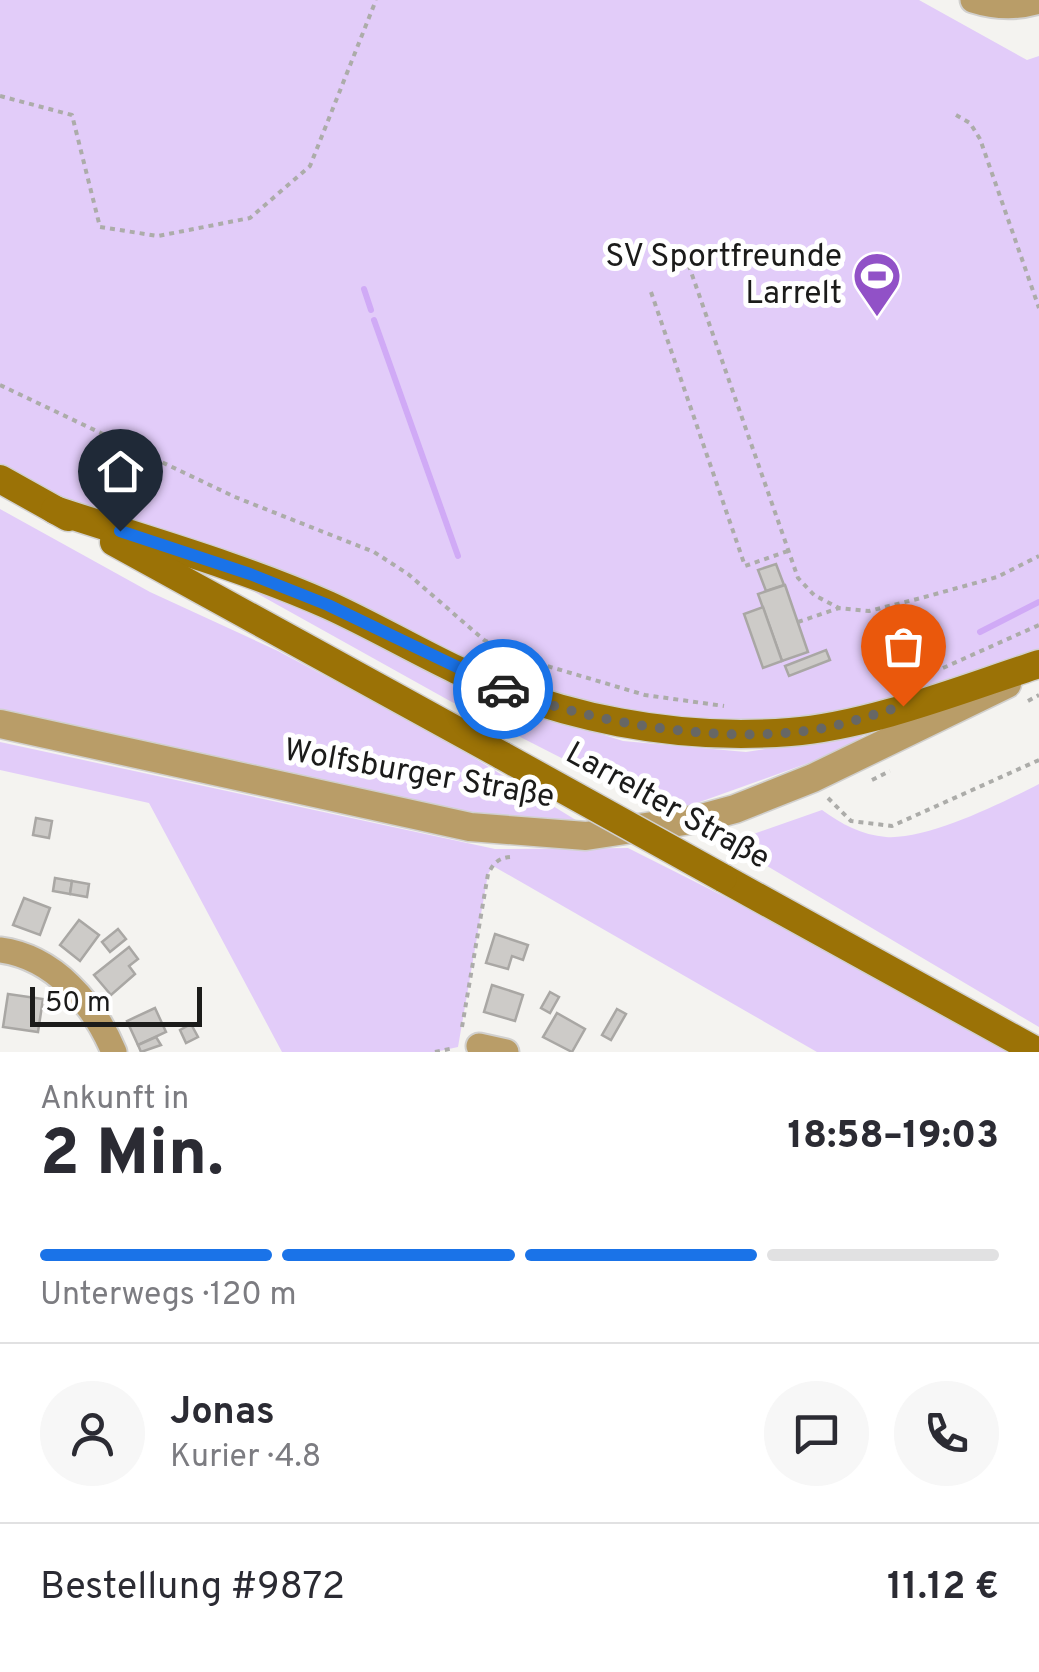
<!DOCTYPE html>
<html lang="de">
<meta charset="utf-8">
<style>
:root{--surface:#fff;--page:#f7f7f7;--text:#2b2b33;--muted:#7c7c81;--line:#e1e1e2;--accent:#1a73e8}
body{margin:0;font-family:Overpass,sans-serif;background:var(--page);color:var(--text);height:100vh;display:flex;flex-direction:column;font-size:38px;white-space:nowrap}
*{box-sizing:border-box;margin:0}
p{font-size:32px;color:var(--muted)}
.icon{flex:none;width:55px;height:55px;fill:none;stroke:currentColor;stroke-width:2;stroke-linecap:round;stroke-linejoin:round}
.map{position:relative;height:1052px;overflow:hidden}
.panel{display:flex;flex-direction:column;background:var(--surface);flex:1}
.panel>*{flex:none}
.scale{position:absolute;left:30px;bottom:25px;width:172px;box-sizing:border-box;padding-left:10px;border:5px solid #1b1b1a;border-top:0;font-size:28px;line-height:35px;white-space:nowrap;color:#1b1b1a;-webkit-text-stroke:8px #fff;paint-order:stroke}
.pin{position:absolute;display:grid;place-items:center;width:85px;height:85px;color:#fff;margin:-102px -42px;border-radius:50% 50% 50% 0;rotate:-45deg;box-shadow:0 0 10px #0007}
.pin .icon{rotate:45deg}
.courier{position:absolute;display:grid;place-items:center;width:100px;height:100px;margin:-50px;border:8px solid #1a73e8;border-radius:50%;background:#fff;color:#222;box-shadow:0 2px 12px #0007}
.overview em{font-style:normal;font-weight:800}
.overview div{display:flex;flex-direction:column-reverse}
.overview{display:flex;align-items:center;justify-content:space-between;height:170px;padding:0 40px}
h1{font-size:65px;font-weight:800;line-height:75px}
.bar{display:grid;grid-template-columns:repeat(4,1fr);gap:15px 10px;align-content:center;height:120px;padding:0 40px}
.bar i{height:12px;border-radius:8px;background:var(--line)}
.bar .active{background:var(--accent)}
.bar p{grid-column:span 4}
.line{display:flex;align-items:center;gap:25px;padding:0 40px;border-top:2px solid var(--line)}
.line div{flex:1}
.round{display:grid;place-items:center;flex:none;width:105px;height:105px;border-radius:52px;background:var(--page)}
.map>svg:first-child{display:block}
.green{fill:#e2ccf9}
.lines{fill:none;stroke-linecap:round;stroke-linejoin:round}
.stream{stroke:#d0aaf6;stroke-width:6}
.building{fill:#cdcbc8;stroke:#a9a7a4;stroke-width:2.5}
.minor-casing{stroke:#d1d0ce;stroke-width:29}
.tertiary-casing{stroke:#d1d0ce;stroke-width:31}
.secondary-casing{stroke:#d1d0ce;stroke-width:31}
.path{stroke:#acaca9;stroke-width:4;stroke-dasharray:5 5;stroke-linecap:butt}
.minor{stroke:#b99d68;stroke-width:25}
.tertiary{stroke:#b99d68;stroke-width:28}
.secondary{stroke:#9b7206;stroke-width:28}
.secondary-bridge-casing{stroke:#d1d0ce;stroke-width:31;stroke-linecap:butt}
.secondary-bridge{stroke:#9b7206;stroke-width:28}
.done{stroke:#676765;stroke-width:10;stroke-dasharray:0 18}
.route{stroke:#1a73e8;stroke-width:12}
.labels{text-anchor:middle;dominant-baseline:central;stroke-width:10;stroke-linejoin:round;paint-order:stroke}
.poi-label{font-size:32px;fill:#1b1b1a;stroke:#fff;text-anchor:end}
.street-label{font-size:32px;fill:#1b1b1a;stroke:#fff}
</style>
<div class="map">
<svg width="1039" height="1052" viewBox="0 0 1039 1052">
<rect width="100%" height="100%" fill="#f4f3f0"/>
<!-- green -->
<g class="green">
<polygon points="0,0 919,0 1027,60 1039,56 1039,664 827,727 624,723 0,479"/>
<polygon points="0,509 150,592 278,651 435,734 584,825 436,809 0,709"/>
<polygon points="233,580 310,610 482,696 623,741 746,752 867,733 842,751 669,813 450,701"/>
<polygon points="0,742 495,849 628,848 785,927 1009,1052 817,1052 493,866 488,874 458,1047 435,1052 282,1052 149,803 0,770"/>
<path d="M1039 784V1027L728 843 822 810C841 824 862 835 886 837 928 840 1002 803 1039 784Z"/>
</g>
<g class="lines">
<!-- stream -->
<g class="stream">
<polyline points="364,289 371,310"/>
<polyline points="374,320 458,556"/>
<polyline points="980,632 1039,602"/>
</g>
</g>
<!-- building -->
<g class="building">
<polygon points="776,564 784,585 766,591 758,570"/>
<polygon points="785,585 808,652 782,661 758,594"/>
<polygon points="763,607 782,661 763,668 744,614"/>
<polygon points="900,612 913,640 882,654 869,627"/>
<polygon points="826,650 830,660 789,676 785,666"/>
<polygon points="36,818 52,821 49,838 33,835"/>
<polygon points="55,878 72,881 70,894 53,891"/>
<polygon points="72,881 89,884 87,897 70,894"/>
<polygon points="24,898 50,908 40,935 13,925"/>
<polygon points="79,920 99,935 80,961 60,945"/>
<polygon points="118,929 126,939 110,952 102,942"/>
<polygon points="495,934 528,945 523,960 512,956 508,969 486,963"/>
<polygon points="129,947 138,959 129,966 135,974 111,995 94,975"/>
<polygon points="492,985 523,995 515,1021 484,1012"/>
<polygon points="550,992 559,997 550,1013 541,1008"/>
<polygon points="8,994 43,999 38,1032 3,1027"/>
<polygon points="155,1008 166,1032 138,1045 127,1021"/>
<polygon points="617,1009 626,1014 611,1040 602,1035"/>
<polygon points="557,1013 585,1029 572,1052 543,1037"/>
<polygon points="191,1024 198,1037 186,1043 180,1030"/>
<polygon points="156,1037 161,1045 141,1052 138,1045"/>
</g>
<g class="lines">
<!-- minor casing -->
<g class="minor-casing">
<g id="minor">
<path d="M973 0C995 7 1017 8 1039 1"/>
<path d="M0 950C54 957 94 1004 114 1052"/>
<polyline points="479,1046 506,1052"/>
</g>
</g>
<!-- tertiary casing -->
<g class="tertiary-casing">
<polyline id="tertiary" points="0,724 470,827 586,836 698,819 735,809 813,778 1007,684"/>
</g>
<!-- secondary casing -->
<g class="secondary-casing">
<g id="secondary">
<polyline points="0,479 68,517"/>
<path d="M55 510C146 540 240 566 328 605 372 625 413 649 457 670 560 718 676 741 790 732 870 726 962 689 1039 664"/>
<polyline points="114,542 503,756"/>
<polyline points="723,878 1038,1052"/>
</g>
</g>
<!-- path -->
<g class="path">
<polyline points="0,96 72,115 100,227 158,236 250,218 310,166 376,0"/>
<polyline points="956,115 970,123 980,139 1039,308"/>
<polyline points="682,246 798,578 814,595 839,608"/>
<polyline points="651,292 745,566 788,551"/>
<polyline points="0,385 235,497 374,552 408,574 484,640 527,660 645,695 724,706"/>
<polyline points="798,622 839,608 869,611 921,598 997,577 1039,556"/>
<polyline points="943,668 1039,625"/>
<polyline points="1028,701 1039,695"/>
<polyline points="872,780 890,771"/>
<polyline points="828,798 851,821 892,826 1039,760"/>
<path d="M462 1027 488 874C493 864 498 858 510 857"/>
<polyline points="435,1052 454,1048"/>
</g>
<!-- minor -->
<use href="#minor" class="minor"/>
<!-- tertiary -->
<use href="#tertiary" class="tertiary"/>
<!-- secondary -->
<use href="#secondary" class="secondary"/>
<!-- secondary-bridge casing -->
<g class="secondary-bridge-casing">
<polyline id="secondary-bridge" points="503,756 723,878"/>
</g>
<!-- secondary-bridge -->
<use href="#secondary-bridge" class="secondary-bridge"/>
</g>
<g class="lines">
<!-- done -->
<path class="done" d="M503 689C593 724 733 747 829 727 853 722 878 713 903 706"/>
<!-- route -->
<polyline class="route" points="120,531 250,574 328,605 503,689"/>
</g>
<!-- icons -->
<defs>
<g id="stadium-pin" transform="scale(2.5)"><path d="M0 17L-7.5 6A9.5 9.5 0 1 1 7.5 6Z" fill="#9151c7" stroke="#fff"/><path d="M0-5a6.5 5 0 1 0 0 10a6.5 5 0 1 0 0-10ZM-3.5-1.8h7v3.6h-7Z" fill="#fff"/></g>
</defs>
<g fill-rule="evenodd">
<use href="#stadium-pin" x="877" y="276"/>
</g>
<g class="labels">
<!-- poi labels -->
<g class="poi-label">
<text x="842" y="258">SV Sportfreunde<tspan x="842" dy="37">Larrelt</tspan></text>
</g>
<!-- street labels -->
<g class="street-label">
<text transform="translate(419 775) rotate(10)">Wolfsburger Straße</text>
<text transform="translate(667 807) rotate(29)">Larrelter Straße</text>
</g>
</g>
</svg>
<div class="scale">50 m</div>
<div class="pin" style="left:903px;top:706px;background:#ea580c"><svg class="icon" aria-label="bag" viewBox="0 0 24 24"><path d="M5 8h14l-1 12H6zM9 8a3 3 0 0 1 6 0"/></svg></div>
<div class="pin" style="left:120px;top:531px;background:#1f2937"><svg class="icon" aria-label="home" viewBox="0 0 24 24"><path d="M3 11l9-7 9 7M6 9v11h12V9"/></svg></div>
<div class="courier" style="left:503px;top:689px"><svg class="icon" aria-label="car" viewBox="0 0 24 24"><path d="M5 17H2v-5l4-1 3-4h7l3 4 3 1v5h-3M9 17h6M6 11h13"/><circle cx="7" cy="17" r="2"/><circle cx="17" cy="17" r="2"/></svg></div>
</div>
<section class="panel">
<div class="overview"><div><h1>2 Min.</h1><p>Ankunft in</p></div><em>18:58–19:03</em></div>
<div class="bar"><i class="active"></i><i class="active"></i><i class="active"></i><i></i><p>Unterwegs · 120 m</p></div>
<div class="line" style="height:180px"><a class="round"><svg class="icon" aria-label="person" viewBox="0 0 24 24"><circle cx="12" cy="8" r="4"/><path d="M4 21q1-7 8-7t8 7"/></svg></a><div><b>Jonas</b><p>Kurier · 4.8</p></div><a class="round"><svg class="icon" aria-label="chat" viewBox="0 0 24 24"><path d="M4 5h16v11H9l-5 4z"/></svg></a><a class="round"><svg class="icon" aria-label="phone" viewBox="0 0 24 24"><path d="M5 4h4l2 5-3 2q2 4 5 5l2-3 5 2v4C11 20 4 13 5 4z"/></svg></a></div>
<div class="line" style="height:130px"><div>Bestellung #9872</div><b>11.12 €</b></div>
</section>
